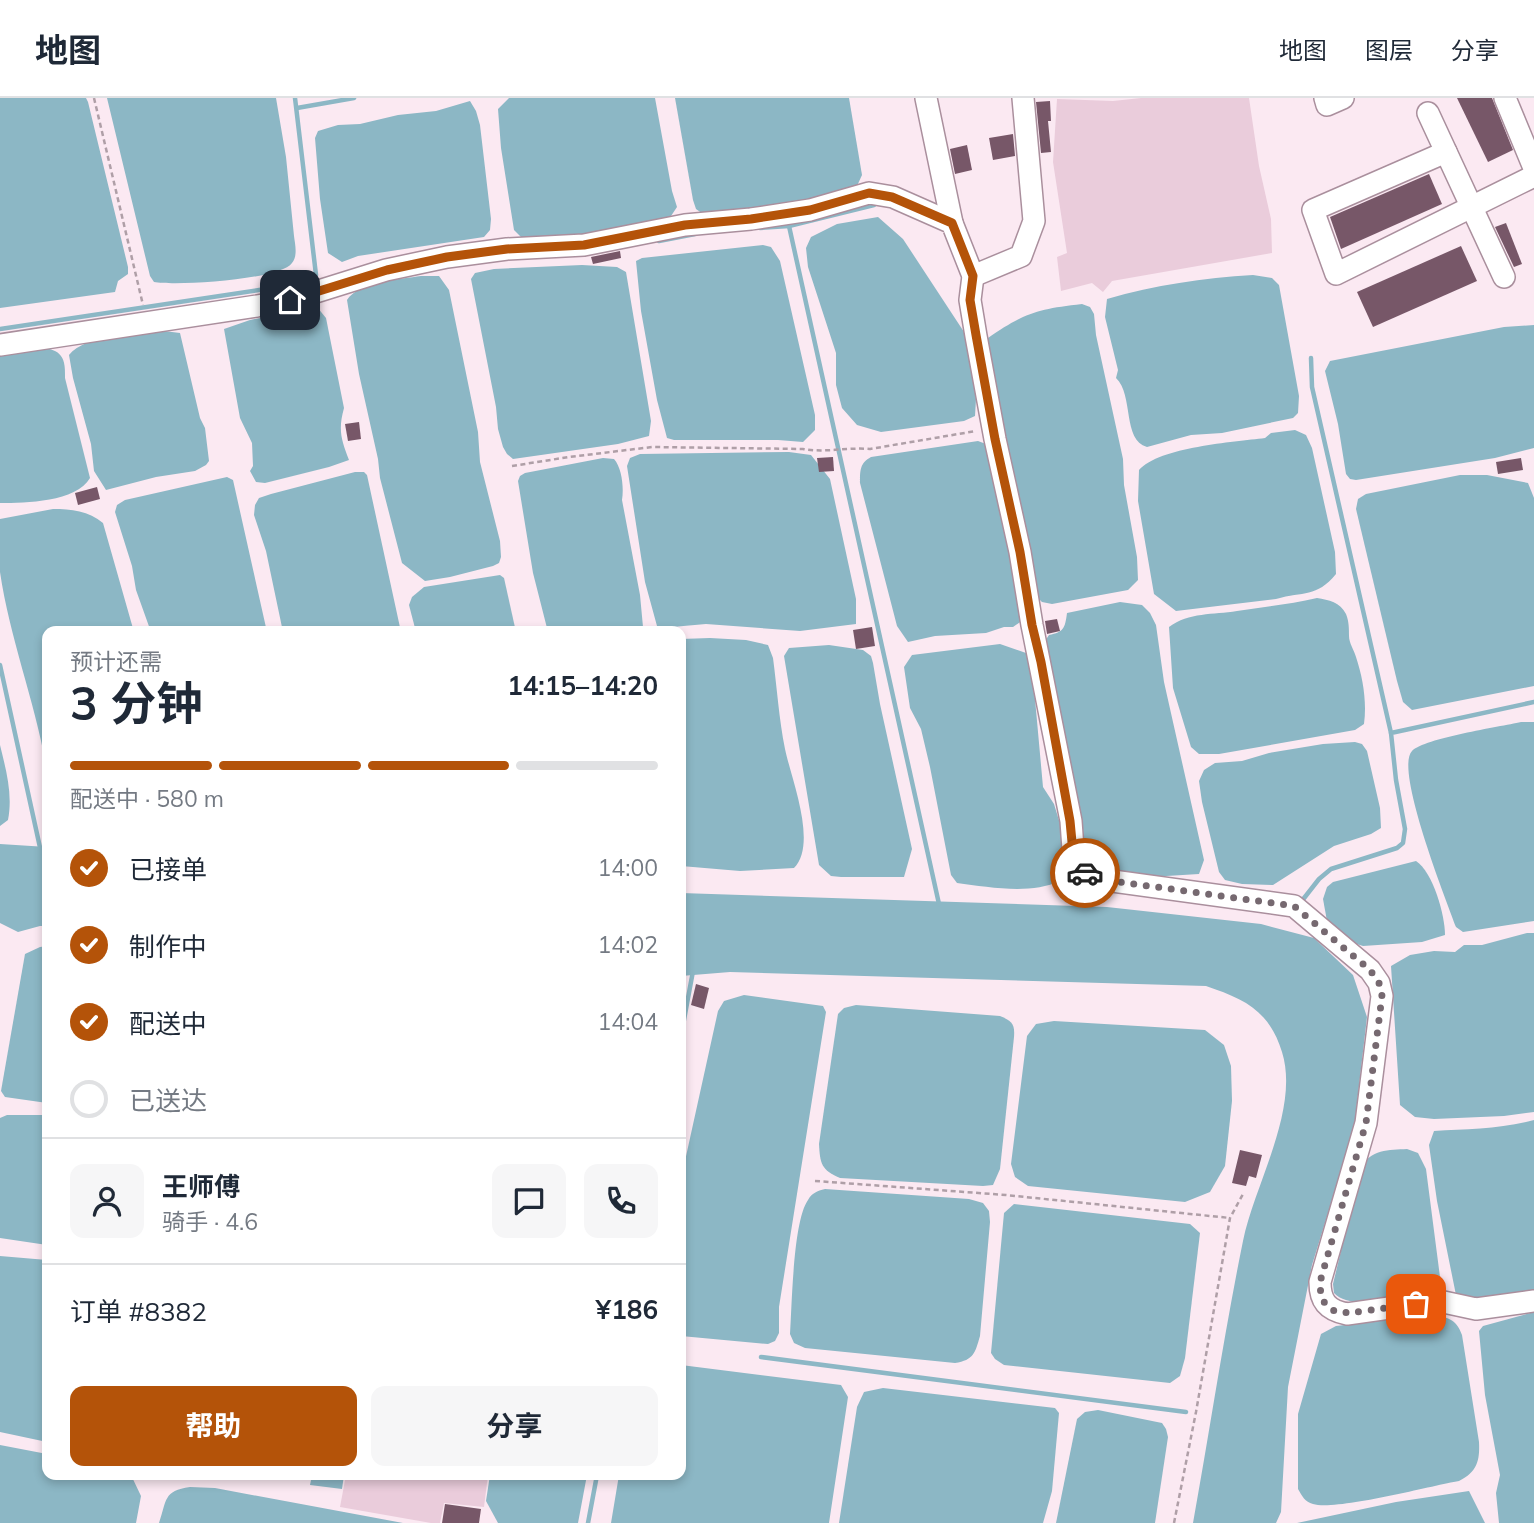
<!DOCTYPE html>
<html lang="zh">
<meta charset="utf-8">
<style>
:root{--surface:#fff;--page:#f6f6f7;--text:#1f2937;--muted:#747a83;--line:#e0e1e3;--accent:#b45309}
body{margin:0;font-family:Mulish,"Noto Sans SC",sans-serif;background:var(--page);color:var(--text);height:100vh;display:flex;flex-direction:column;font-size:26px;white-space:nowrap}
*{box-sizing:border-box;margin:0}
p{font-size:23px;color:var(--muted)}
.icon{flex:none;width:38px;height:38px;fill:none;stroke:currentColor;stroke-width:2;stroke-linecap:round;stroke-linejoin:round}
.map{position:relative;flex:1;overflow:hidden}
.sheet{position:absolute;left:42px;top:528px;width:644px;height:854px;display:flex;flex-direction:column;background:var(--surface);border-radius:14px;box-shadow:0 4px 10px #0003}
.sheet>*{flex:none}
.pin{position:absolute;display:grid;place-items:center;width:60px;height:60px;color:#fff;margin:-30px;border-radius:14px;box-shadow:0 4px 10px #0006}
.courier{position:absolute;display:grid;place-items:center;width:70px;height:70px;margin:-35px;border:5px solid #b45309;border-radius:50%;background:#fff;color:#222;box-shadow:0 2px 9px #0007}
.overview em{font-style:normal;font-weight:700}
.overview div{display:flex;flex-direction:column-reverse}
.overview{display:flex;align-items:center;justify-content:space-between;height:119px;padding:0 28px}
h1{font-size:46px;font-weight:700;line-height:52px}
.bar{display:grid;grid-template-columns:repeat(4,1fr);gap:10px 7px;align-content:center;height:84px;padding:0 28px}
.bar i{height:9px;border-radius:5px;background:var(--line)}
.bar .active{background:var(--accent)}
.bar p{grid-column:span 4}
.line{display:flex;align-items:center;gap:18px;padding:0 28px;border-top:2px solid var(--line)}
.line div{flex:1}
.round{display:grid;place-items:center;flex:none;width:74px;height:74px;border-radius:14px;background:var(--page)}
ol{padding:0 28px;list-style:none}
li{display:flex;align-items:center;gap:21px;height:77px}
li p{margin-inline-start:auto}
li .icon{padding:7px;border-radius:50%;background:var(--accent);color:#fff;stroke-width:4}
li:last-child{color:var(--muted)}
li i{width:38px;height:38px;border:4px solid var(--line);border-radius:50%}
.button{display:flex;gap:14px;margin-top:auto;padding:14px 28px}
.button a{flex:1;height:80px;border-radius:14px;background:var(--accent);color:#fff;font-size:28px;font-weight:700;line-height:80px;text-align:center}
.button a+a{background:var(--page);color:var(--text)}
header{display:flex;align-items:center;gap:42px;box-sizing:border-box;height:98px;padding:0 35px;background:var(--surface);border-bottom:2px solid var(--line)}
header strong{font-size:33px}
nav{display:flex;gap:38px;margin-inline-start:auto;font-size:24px}
.map>svg:first-child{display:block}
.green{fill:#eaccdb}
.water{fill:#8cb7c5}
.lines{fill:none;stroke-linecap:round;stroke-linejoin:round}
.stream{stroke:#8cb7c5;stroke-width:4.5}
.building{fill:#775768}
.minor-casing{stroke:#aa8f9d;stroke-width:24}
.path{stroke:#af9fa7;stroke-width:2.5;stroke-dasharray:5 3.5;stroke-linecap:butt}
.minor{stroke:#fff;stroke-width:21}
.done{stroke:#766970;stroke-width:7;stroke-dasharray:0 12.6}
.route{stroke:#b45309;stroke-width:9}
</style>
<header>
<strong>地图</strong>
<nav><a>地图</a><a>图层</a><a>分享</a></nav>
</header>
<div class="map">
<svg width="1534" height="1425" viewBox="0 0 1534 1425">
<rect width="100%" height="100%" fill="#fbe9f2"/>
<!-- green -->
<g class="green">
<polygon points="1141,0 1249,0 1259,68 1271,121 1272,155 1112,183 1103,194 1092,185 1061,193 1057,159 1067,155 1053,64 1057,1 1113,3"/>
<polygon points="346,1377 488,1377 484,1409 444,1405 440,1425 431,1425 340,1409"/>
</g>
<!-- water -->
<g class="water">
<polygon points="0,0 86,0 88,4 128,169 128,176 118,183 115,194 0,210"/>
<path d="M107 0H276L286 59 294 138C295 146 298 158 292 165 280 182 176 188 154 184L150 178Z"/>
<polygon points="509,0 655,0 672,93 677,109 669,121 591,138 522,140 514,132 501,50 498,11"/>
<polygon points="675,0 849,0 862,77 857,88 813,103 703,116 696,111 693,102"/>
<polygon points="470,3 476,13 480,27 491,121 490,132 484,139 358,158 342,164 328,155 320,101 315,40 318,33 338,27 360,26 398,17 436,13"/>
<polygon points="878,119 903,141 966,237 976,301 975,318 964,323 881,334 857,327 842,310 836,287 836,255 808,169 806,150 811,139 837,126"/>
<polygon points="763,147 771,149 780,163 815,317 815,332 803,344 778,342 674,342 667,340 657,302 641,213 636,163 642,160"/>
<polygon points="582,167 617,169 626,174 651,323 649,338 618,346 513,361 507,356 503,349 498,331 496,309 471,181 475,175 494,171"/>
<path d="M1253 177 1272 180 1279 187 1299 298 1298 315 1293 320 1222 335 1191 337 1147 349C1122 342 1134 297 1116 280L1118 272 1105 219 1107 201C1155 187 1203 180 1253 177Z"/>
<path d="M421 178H439L449 192 478 334 480 364 500 443 501 459 499 465 493 468 450 479 425 483 402 465 380 380 378 361 359 276 347 202C358 184 401 181 421 178Z"/>
<path d="M1082 206 1090 209 1094 216 1096 237 1123 361 1124 387 1137 459 1138 482 1128 492 1052 506 1042 504 1037 499C1032 447 1017 397 1005 346 998 313 995 279 987 245L988 240C1024 215 1038 211 1082 206Z"/>
<path d="M317 209 326 220 344 310C338 332 341 341 349 362L329 369 265 385 256 384 250 373 253 368 252 345 240 320 224 231 250 222Z"/>
<polygon points="1534,227 1534,350 1495,360 1356,382 1350,381 1346,376 1338,326 1325,273 1330,263 1504,229"/>
<path d="M164 233 180 235 200 320 205 330 209 363 206 367 195 373 156 379 106 392 94 373 91 346 73 280 69 257C86 236 138 236 164 233Z"/>
<path d="M36 248C59 252 66 255 65 280L90 380C76 404 26 405 0 405V254Z"/>
<path d="M1295 332 1306 337 1312 350 1335 454 1336 476C1316 500 1304 493 1276 501L1176 513 1154 496 1138 403 1139 372C1160 349 1233 344 1265 340L1271 335Z"/>
<path d="M978 343 986 346 990 353 1023 522 1013 529H1004L986 535 935 538 908 544 897 528 860 385C860 372 860 365 871 359Z"/>
<polygon points="789,354 811,357 830,381 856,501 856,526 800,533 706,526 661,530 657,528 645,484 627,368 630,360 640,356"/>
<path d="M603 360 614 361C622 370 624 390 622 402L640 497 643 529 633 534H548L533 475 518 383 520 378 525 375Z"/>
<polygon points="355,374 364,374 367,377 401,534 283,534 266,453 254,417 255,407 259,400 271,396"/>
<polygon points="1460,377 1487,377 1528,385 1534,400 1534,588 1412,612 1403,604 1397,583 1356,411 1358,401 1366,396"/>
<polygon points="227,379 233,382 267,534 151,534 136,492 132,468 115,414 117,407 125,402"/>
<path d="M53 411C71 411 89 413 103 425L134 534H47V673C36 606 10 542 0 474 0 457 0 438 0 421Z"/>
<polygon points="500,477 504,480 516,534 416,534 409,507 412,499 424,489"/>
<path d="M1317 500C1329 502 1340 504 1346 516 1349 523 1349 531 1349 538 1349 545 1354 552 1356 559 1363 580 1367 604 1364 626L1355 632 1219 656H1199L1191 649 1173 590 1169 529C1189 514 1213 517 1237 513 1264 509 1291 506 1317 500Z"/>
<path d="M1120 504 1142 507 1150 515 1156 527 1164 584 1204 762 1199 776 1150 779 1096 770 1085 759 1083 753 1045 543 1049 537C1064 534 1065 530 1067 515Z"/>
<path d="M710 540 746 542 768 547 773 560C777 590 779 621 785 651 791 680 818 746 794 770L740 773 681 768V541Z"/>
<path d="M1000 546 1026 555 1034 590 1043 689 1054 706 1061 729 1064 759 1063 776 1060 783C1030 797 989 789 957 785L951 777 930 669 921 631 910 610 904 569 912 557Z"/>
<polygon points="829,547 863,552 871,558 873,565 880,606 912,751 904,779 841,779 831,778 819,767 784,558 789,550"/>
<path d="M1521 624H1534V823L1463 834 1456 829C1447 804 1394 671 1412 653 1425 640 1499 629 1521 624Z"/>
<polygon points="1355,644 1362,646 1367,653 1380,710 1381,730 1371,736 1334,748 1273,787 1242,786 1225,782 1219,774 1202,704 1199,683 1204,672 1215,665 1242,663 1269,655 1323,646"/>
<path d="M0 647C6 672 13 696 8 722L0 728Z"/>
<polygon points="0,746 47,749 47,828 40,828 18,834 0,825"/>
<path d="M1416 763C1433 774 1445 817 1445 837L1422 844 1363 848 1344 842 1327 823 1323 801 1327 789 1333 784Z"/>
<path d="M681 795 1107 809 1261 826 1314 840 1353 877 1367 919 1354 1031 1312 1167 1288 1289 1281 1414 1276 1425H1193C1210 1331 1224 1236 1243 1143 1254 1087 1300 1012 1282 954 1269 912 1244 901 1206 888L730 874 681 878Z"/>
<polygon points="1527,835 1534,835 1534,1014 1504,1018 1434,1021 1415,1019 1400,1007 1391,868 1410,857 1434,853 1455,854 1464,847 1482,847"/>
<polygon points="47,848 47,1005 5,999 1,993 25,856 40,849"/>
<polygon points="744,897 823,908 826,914 779,1209 779,1235 775,1243 768,1246 681,1238 681,1081 718,913 724,903"/>
<path d="M856 907 1000 918C1012 923 1015 926 1014 939L1000 1071 993 1087 983 1088 840 1080C821 1072 820 1065 819 1046L838 916 844 910Z"/>
<polygon points="1054,923 1205,932 1224,947 1231,968 1232,1003 1225,1068 1210,1094 1185,1104 1028,1088 1015,1079 1011,1066 1027,938 1036,926"/>
<polygon points="7,1017 47,1017 47,1147 0,1140 0,1020"/>
<path d="M1534 1022V1194L1469 1201 1456 1197 1437 1103 1429 1047 1434 1033C1467 1031 1502 1031 1534 1022Z"/>
<path d="M1407 1051 1418 1055 1426 1071 1440 1179 1436 1189 1430 1195 1424 1194C1402 1198 1351 1214 1334 1195L1333 1186 1361 1070C1370 1051 1389 1052 1407 1051Z"/>
<path d="M825 1091 969 1101 983 1105 989 1113 990 1124 980 1238C975 1255 974 1262 955 1265L805 1250 794 1245 790 1236C792 1207 793 1123 808 1102 812 1095 817 1093 825 1091Z"/>
<polygon points="1014,1106 1190,1126 1200,1135 1185,1260 1180,1278 1170,1285 1004,1267 995,1261 991,1255 1004,1115"/>
<polygon points="0,1158 47,1162 47,1344 0,1334"/>
<polygon points="1534,1214 1534,1425 1499,1425 1496,1395 1500,1377 1485,1297 1479,1233 1483,1228"/>
<path d="M1430 1217C1447 1219 1456 1220 1462 1237L1479 1344C1480 1363 1477 1374 1459 1383 1430 1388 1336 1413 1313 1406 1305 1404 1302 1398 1298 1391V1316L1321 1236 1336 1228Z"/>
<polygon points="681,1267 841,1287 848,1299 829,1425 611,1425 619,1377 681,1377"/>
<polygon points="883,1290 1055,1310 1059,1315 1052,1393 1043,1425 839,1425 857,1309 864,1294"/>
<polygon points="1098,1312 1162,1325 1166,1331 1168,1339 1155,1425 1056,1425 1077,1321 1085,1314"/>
<polygon points="0,1347 47,1356 47,1377 131,1377 141,1398 136,1425 0,1425"/>
<polygon points="312,1377 344,1377 342,1391 310,1387"/>
<polygon points="490,1377 587,1377 578,1425 498,1425 486,1403"/>
<path d="M190 1389 215 1390 403 1425H159C167 1402 163 1393 190 1389Z"/>
<polygon points="1469,1393 1485,1425 1297,1425 1396,1404"/>
</g>
<g class="lines">
<!-- stream -->
<g class="stream">
<polyline points="297,10 354,0"/>
<polyline points="789,128 939,806"/>
<polyline points="760,130 789,128 874,107"/>
<polyline points="659,143 695,136"/>
<polyline points="0,231 292,187 316,177 295,0"/>
<polyline points="1311,260 1312,289 1391,635"/>
<polyline points="0,567 41,754"/>
<polyline points="1301,804 1319,781 1331,771 1397,750 1403,745 1405,731 1396,682 1391,635 1534,604"/>
<polyline points="681,938 693,873"/>
<polyline points="761,1259 1186,1314"/>
<polyline points="588,1425 597,1377"/>
</g>
</g>
<!-- building -->
<g class="building">
<polygon points="1457,0 1492,0 1513,52 1488,64"/>
<polygon points="1050,3 1051,23 1048,23 1051,54 1041,55 1036,4"/>
<polygon points="1013,36 1015,58 993,62 989,40"/>
<polygon points="967,47 972,72 955,76 950,51"/>
<polygon points="1429,76 1442,106 1341,151 1330,119"/>
<polygon points="1506,125 1522,166 1514,169 1495,129"/>
<polygon points="1461,148 1477,183 1373,229 1357,194"/>
<polygon points="620,153 621,160 593,166 591,159"/>
<polygon points="359,324 361,341 348,343 345,326"/>
<polygon points="833,359 834,373 819,374 817,360"/>
<polygon points="1521,360 1523,372 1498,376 1496,364"/>
<polygon points="97,389 100,401 78,407 75,395"/>
<polygon points="1057,521 1060,533 1047,536 1045,523"/>
<polygon points="872,529 875,548 856,551 853,532"/>
<polygon points="696,886 709,890 704,911 691,907"/>
<polygon points="1240,1052 1262,1057 1256,1080 1249,1078 1246,1088 1232,1085"/>
<polygon points="445,1406 481,1411 479,1425 442,1425"/>
</g>
<g class="lines">
<!-- minor casing -->
<g class="minor-casing">
<g id="minor">
<polyline points="926,0 952,125"/>
<polyline points="1325,0 1327,7 1343,0"/>
<polyline points="1505,0 1534,70"/>
<polyline points="1428,15 1504,179"/>
<polyline points="1446,54 1313,112 1336,176 1534,78"/>
<polyline points="973,178 1021,158 1034,123 1023,0"/>
<path d="M0 247 257 208 290 202 386 172 447 159 507 151 584 147 685 127 751 121 810 112 869 95 893 99 952 125 973 178 970 202 976 238 995 341 1020 454 1032 527 1071 723 1074 765 1080 771 1098 781 1294 808 1370 872 1379 885 1382 898 1366 1025 1320 1184C1320 1203 1327 1212 1347 1216L1439 1203 1476 1211 1534 1203"/>
</g>
</g>
<!-- path -->
<g class="path">
<polyline points="94,0 143,207"/>
<path d="M512 368 569 359 652 349 803 351C826 355 847 349 870 351L976 333"/>
<polyline points="815,1083 1006,1097 1230,1120"/>
<polyline points="1174,1425 1196,1314 1230,1120 1243,1096"/>
</g>
<!-- minor -->
<use href="#minor" class="minor"/>
</g>
<g class="lines">
<!-- done -->
<path class="done" d="M1085 775 1098 781 1294 808 1370 872 1379 885 1382 898 1366 1025 1320 1184C1320 1220 1344 1216 1371 1212 1386 1210 1401 1208 1416 1206"/>
<!-- route -->
<polyline class="route" points="290,202 387,172 447,159 507,151 584,147 685,127 751,121 810,112 869,95 892,99 952,125 973,178 970,202 976,237 995,341 1020,454 1032,527 1041,564 1070,723 1074,765 1085,775"/>
</g>
</svg>
<div class="pin" style="left:1416px;top:1206px;background:#ea580c"><svg class="icon" aria-label="bag" viewBox="0 0 24 24"><path d="M5 8h14l-1 12H6zM9 8a3 3 0 0 1 6 0"/></svg></div>
<div class="pin" style="left:290px;top:202px;background:#1f2937"><svg class="icon" aria-label="home" viewBox="0 0 24 24"><path d="M3 11l9-7 9 7M6 9v11h12V9"/></svg></div>
<div class="courier" style="left:1085px;top:775px"><svg class="icon" aria-label="car" viewBox="0 0 24 24"><path d="M5 17H2v-5l4-1 3-4h7l3 4 3 1v5h-3M9 17h6M6 11h13"/><circle cx="7" cy="17" r="2"/><circle cx="17" cy="17" r="2"/></svg></div>
<section class="sheet">
<div class="overview"><div><h1>3 分钟</h1><p>预计还需</p></div><em>14:15–14:20</em></div>
<div class="bar"><i class="active"></i><i class="active"></i><i class="active"></i><i></i><p>配送中 · 580 m</p></div>
<ol>
<li><svg class="icon" aria-label="check" viewBox="0 0 24 24"><path d="M5 12l5 5 9-10"/></svg>已接单<p>14:00</p></li>
<li><svg class="icon" aria-label="check" viewBox="0 0 24 24"><path d="M5 12l5 5 9-10"/></svg>制作中<p>14:02</p></li>
<li><svg class="icon" aria-label="check" viewBox="0 0 24 24"><path d="M5 12l5 5 9-10"/></svg>配送中<p>14:04</p></li>
<li><i></i>已送达</li>
</ol>
<div class="line" style="height:126px"><a class="round"><svg class="icon" aria-label="person" viewBox="0 0 24 24"><circle cx="12" cy="8" r="4"/><path d="M4 21q1-7 8-7t8 7"/></svg></a><div><b>王师傅</b><p>骑手 · 4.6</p></div><a class="round"><svg class="icon" aria-label="chat" viewBox="0 0 24 24"><path d="M4 5h16v11H9l-5 4z"/></svg></a><a class="round"><svg class="icon" aria-label="phone" viewBox="0 0 24 24"><path d="M5 4h4l2 5-3 2q2 4 5 5l2-3 5 2v4C11 20 4 13 5 4z"/></svg></a></div>
<div class="line" style="height:91px"><div>订单 #8382</div><b>¥186</b></div>
<div class="button"><a>帮助</a><a>分享</a></div>
</section>
</div>
